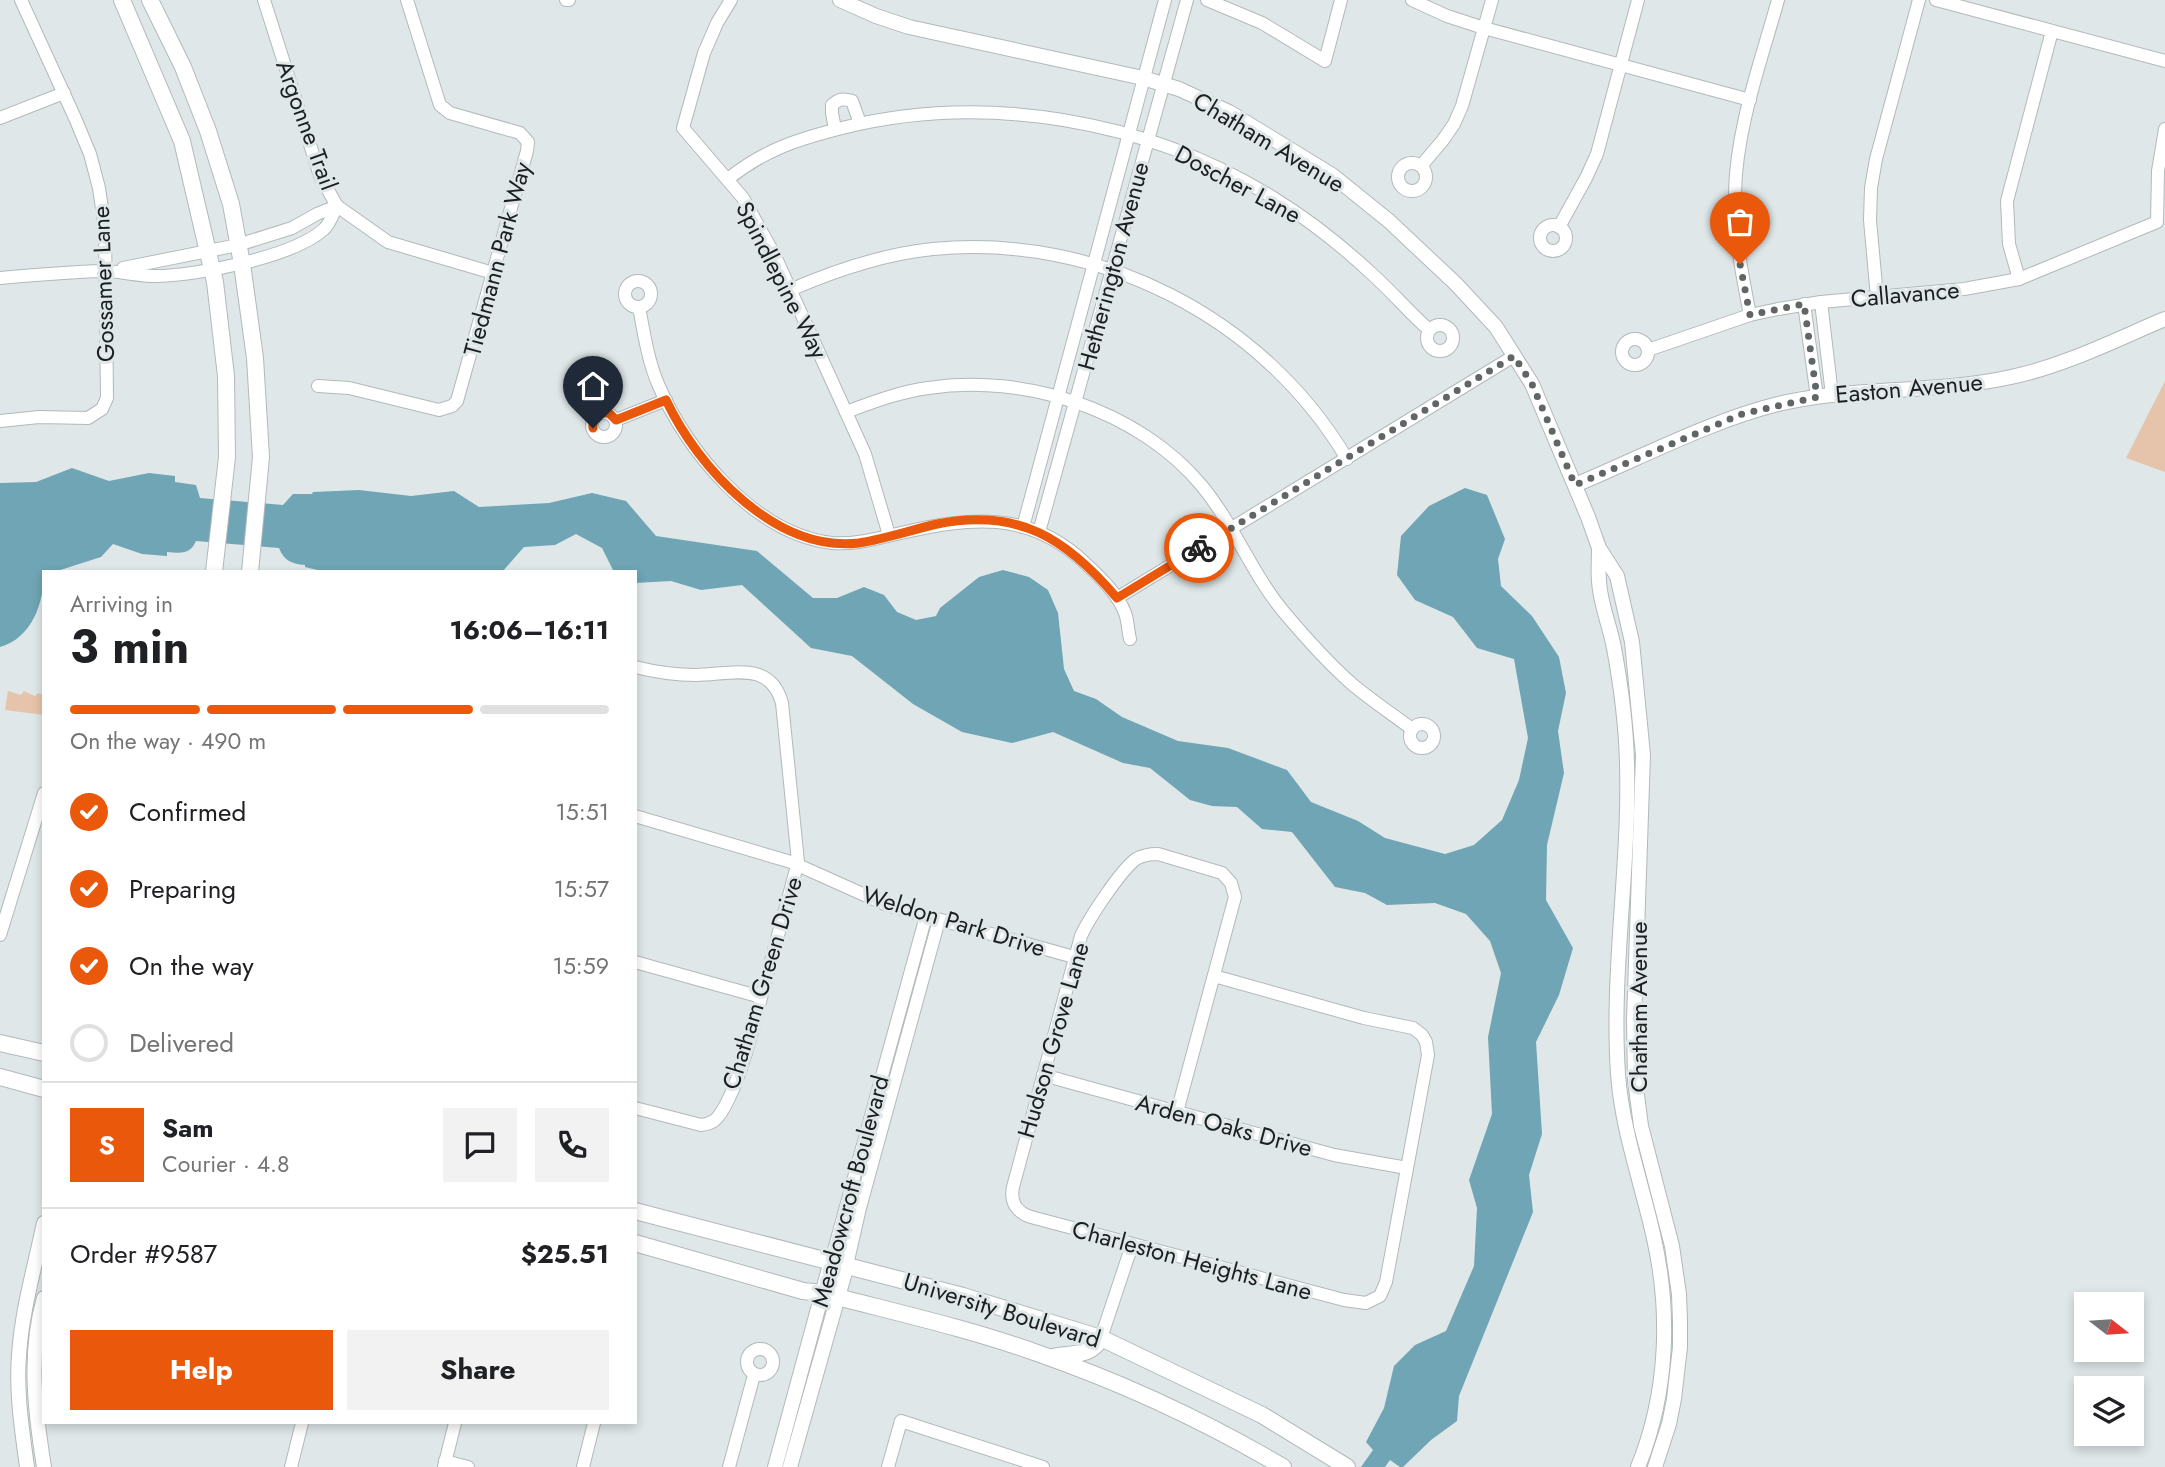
<!DOCTYPE html>
<meta charset="utf-8">
<style>
:root{--surface:#fff;--page:#f2f2f2;--text:#202124;--muted:#757577;--line:#e0e0e0;--accent:#ea580c}
body{margin:0;font-family:Jost,sans-serif;background:var(--page);color:var(--text);height:100vh;display:flex;flex-direction:column;font-size:26px;white-space:nowrap}
*{box-sizing:border-box;margin:0}
p{font-size:23px;color:var(--muted)}
.icon{flex:none;width:38px;height:38px;fill:none;stroke:currentColor;stroke-width:2;stroke-linecap:round;stroke-linejoin:round}
.map{position:relative;flex:1;overflow:hidden}
.side{position:absolute;left:42px;top:570px;width:595px;height:854px;display:flex;flex-direction:column;background:var(--surface);border-radius:0px;box-shadow:0 4px 10px #0003}
.side>*{flex:none}
.needle{width:46px;rotate:107deg}
.fabs{position:absolute;left:2074px;top:1292px;display:grid;gap:14px}
.fabs a{display:grid;place-items:center;width:70px;height:70px;border-radius:0px;background:var(--surface);box-shadow:0 4px 10px #0003;font-size:35px}
.pin{position:absolute;display:grid;place-items:center;width:60px;height:60px;color:#fff;margin:-72px -30px;border-radius:50% 50% 50% 0;rotate:-45deg;box-shadow:0 0 7px #0007}
.pin .icon{rotate:45deg}
.courier{position:absolute;display:grid;place-items:center;width:70px;height:70px;margin:-35px;border:5px solid #ea580c;border-radius:50%;background:#fff;color:#222;box-shadow:0 2px 9px #0007}
.headline em{font-style:normal;font-weight:700}
.headline div{display:flex;flex-direction:column-reverse}
.headline{display:flex;align-items:center;justify-content:space-between;height:119px;padding:0 28px}
h1{font-size:46px;font-weight:700;line-height:52px}
.bar{display:grid;grid-template-columns:repeat(4,1fr);gap:10px 7px;align-content:center;height:84px;padding:0 28px}
.bar i{height:9px;border-radius:5px;background:var(--line)}
.bar .selected{background:var(--accent)}
.bar p{grid-column:span 4}
.line{display:flex;align-items:center;gap:18px;padding:0 28px;border-top:2px solid var(--line)}
.line div{flex:1}
.round{display:grid;place-items:center;flex:none;width:74px;height:74px;border-radius:0px;background:var(--page)}
ol{padding:0 28px;list-style:none}
li{display:flex;align-items:center;gap:21px;height:77px}
li p{margin-inline-start:auto}
li .icon{padding:7px;border-radius:50%;background:var(--accent);color:#fff;stroke-width:4}
li:last-child{color:var(--muted)}
li i{width:38px;height:38px;border:4px solid var(--line);border-radius:50%}
.button{display:flex;gap:14px;margin-top:auto;padding:14px 28px}
.button a{flex:1;height:80px;border-radius:0px;background:var(--accent);color:#fff;font-size:28px;font-weight:700;line-height:80px;text-align:center}
.button a+a{background:var(--page);color:var(--text)}
.map>svg:first-child{display:block}
.green{fill:#e6c4ac}
.water{fill:#6fa5b4}
.lines{fill:none;stroke-linecap:round;stroke-linejoin:round}
.minor-casing{stroke:#b2b9bb;stroke-width:14}
.tertiary-casing{stroke:#b2b9bb;stroke-width:16}
.secondary-casing{stroke:#b2b9bb;stroke-width:18}
.minor{stroke:#fff;stroke-width:12}
.tertiary{stroke:#fff;stroke-width:14}
.secondary{stroke:#fff;stroke-width:16}
.done{stroke:#606566;stroke-width:7;stroke-dasharray:0 12.6}
.route{stroke:#ea580c;stroke-width:9}
.labels{text-anchor:middle;dominant-baseline:central;stroke-width:6;stroke-linejoin:round;paint-order:stroke}
.street-label{font-size:24px;fill:#1c1f20;stroke:#dfe7e9}
</style>
<div class="map">
<svg width="2165" height="1467" viewBox="0 0 2165 1467">
<rect width="100%" height="100%" fill="#dfe7e9"/>
<!-- green -->
<g class="green">
<polygon points="2165,381 2165,472 2126,458"/>
<polygon points="8,691 21,695 24,691 35,696 38,693 44,695 44,715 5,710"/>
</g>
<!-- water -->
<path class="water" d="M72 468 109 481 149 473 175 476V482L196 485 200 498 283 505 293 494H312L313 492 359 490 411 496 454 491 479 507 549 503 592 493 626 501 656 536 757 551 813 598H837L864 587 884 595 897 612 916 620 936 616 940 608 979 577 1003 570 1029 577 1048 590 1058 613 1064 669 1074 691 1096 699 1122 717 1178 741 1228 748 1287 770 1311 802 1358 821 1385 838 1445 854 1474 845 1502 820 1519 780 1528 738 1514 659 1477 648 1453 617 1415 600 1397 575 1401 536 1429 506 1465 488 1487 495 1505 539 1498 559 1501 586 1532 616 1559 657 1566 693 1558 731 1564 773 1547 845 1546 900 1573 948 1559 995 1536 1042 1542 1134 1529 1175 1533 1212 1459 1396 1457 1421 1431 1440 1403 1467H1400L1390 1460 1385 1467H1361L1373 1450 1366 1442 1384 1408 1394 1366 1415 1345 1446 1331 1474 1266 1477 1208 1469 1180 1492 1114 1488 1037 1501 973 1490 941 1466 914 1435 903 1387 905 1365 893 1335 887 1292 832 1262 829 1237 807 1212 806 1190 800 1150 768 1123 763 1053 732 1012 743 962 732 913 704 852 656 811 648 742 585 701 590 671 581 635 583V572H614L602 548 576 534 555 545 524 547 502 572H326L305 567V565C292 564 284 561 279 548L196 541C190 555 180 553 167 552V556L142 554 113 544 101 557 54 572H44C44 603 32 638 0 647V483L36 482Z"/>
<g class="lines">
<!-- minor casing -->
<g class="minor-casing">
<g id="minor">
<polyline points="264,0 320,176 337,206 388,242 493,273"/>
<polyline points="566,0 569,0"/>
<polyline points="731,0 717,23 704,53 683,128 743,198 775,256 865,454 889,535"/>
<polyline points="1207,0 1262,23 1325,61 1341,0"/>
<polyline points="1412,0 1447,16 1484,28 1750,100"/>
<polyline points="1936,0 2165,61"/>
<polyline points="0,118 64,93"/>
<path d="M835 129 832 113V105C839 99 843 98 852 101L860 123"/>
<circle cx="1412" cy="177" r="14"/>
<polyline points="1421,166 1443,140 1454,124 1462,106 1492,0"/>
<path d="M728 179C764 150 798 139 842 128 985 92 1147 120 1272 197 1308 219 1341 245 1372 274 1392 292 1409 312 1429 330"/>
<circle cx="1553" cy="238" r="13"/>
<polyline points="1559,227 1586,178 1597,154 1638,0"/>
<polyline points="123,268 238,245 292,228 317,214 337,206"/>
<path d="M0 278C34 275 68 272 102 271 120 271 137 276 155 276 195 276 294 257 324 229 330 224 333 213 337 206"/>
<polyline points="2019,279 2009,244 2007,201 2052,31"/>
<circle cx="638" cy="294" r="13"/>
<path d="M790 290C836 270 883 254 933 249 1098 233 1263 317 1347 459"/>
<polyline points="1877,297 1870,220 1871,188 1876,159 1919,0"/>
<polyline points="1821,302 1832,395"/>
<polyline points="1804,304 1817,397"/>
<path d="M639 307C644 334 648 360 658 384 687 452 755 534 832 543 856 545 878 538 901 533 970 517 1029 510 1085 563 1100 577 1118 594 1125 613 1128 621 1128 631 1130 639"/>
<path d="M1750 315C1742 274 1734 235 1735 193 1736 129 1761 61 1778 0"/>
<circle cx="1440" cy="338" r="13"/>
<circle cx="1635" cy="352" r="13"/>
<polyline points="1648,350 1750,315 1778,309 1821,302 1964,289 2019,279 2157,222 2158,171 2165,129"/>
<polyline points="318,386 349,388 439,410 452,406 457,401 527,151 528,142 520,133 450,113 440,105 407,0"/>
<path d="M846 412C873 402 899 392 928 388 1024 373 1139 410 1202 486 1234 525 1251 572 1283 611 1304 636 1327 662 1352 684 1371 700 1392 714 1412 729"/>
<circle cx="604" cy="425" r="12"/>
<polyline points="616,420 666,400"/>
<polyline points="0,421 39,417 88,418 102,409 107,398 105,229 99,188 90,154 75,118 21,0"/>
<polyline points="1023,527 1165,0"/>
<polyline points="1039,532 1187,0"/>
<polyline points="1117,598 1514,356"/>
<path d="M635 667C655 672 676 675 696 675 729 675 770 659 782 703L798 862 746 1053C741 1070 728 1106 717 1118 713 1123 707 1124 701 1125L635 1108"/>
<circle cx="1422" cy="736" r="12"/>
<polyline points="635,816 791,862 887,905 1074,957"/>
<polyline points="0,935 44,793"/>
<polyline points="635,962 761,997"/>
<polyline points="1043,1075 1334,1155 1407,1168"/>
<path d="M1177 1112 1235 897 1231 883 1222 873 1158 854C1150 854 1143 855 1136 859 1121 870 1089 918 1081 936L1013 1187C1010 1202 1016 1212 1031 1217L1344 1300 1366 1303 1380 1296 1386 1282 1428 1055 1426 1042 1422 1035 1413 1028 1364 1018 1214 976"/>
<polyline points="831,1261 926,916"/>
<polyline points="847,1265 860,1208 939,920"/>
<polyline points="1101,1338 1132,1245"/>
<circle cx="760" cy="1362" r="13"/>
<polyline points="445,1461 468,1467"/>
<polyline points="291,1467 302,1423"/>
<polyline points="444,1467 455,1423"/>
<polyline points="583,1467 594,1423"/>
<polyline points="729,1467 754,1375"/>
<polyline points="888,1467 901,1421 1043,1467"/>
</g>
</g>
<!-- tertiary casing -->
<g class="tertiary-casing">
<g id="tertiary">
<polyline points="840,0 876,16 909,27 1143,78 1179,89 1229,112 1332,175 1389,221 1456,284 1496,327 1532,384 1588,517 1599,548 1617,576 1632,642 1643,755 1634,1021 1635,1080 1641,1126 1672,1246 1679,1294 1680,1321 1680,1347 1674,1399 1669,1424 1655,1467"/>
<path d="M1575 485C1640 458 1710 421 1778 404 1854 386 1934 394 2011 377 2064 366 2115 340 2165 319"/>
<path d="M1599 549C1599 560 1598 570 1599 581 1600 603 1610 626 1614 648 1621 686 1626 724 1627 763 1630 866 1611 970 1618 1074 1622 1129 1641 1181 1653 1234 1671 1311 1668 1393 1638 1467"/>
<path d="M27 1467C22 1430 16 1392 19 1355 22 1310 35 1266 44 1223"/>
<path d="M44 1467C35 1411 28 1354 44 1298"/>
<polyline points="775,1467 831,1261"/>
<polyline points="790,1467 847,1265"/>
</g>
</g>
<!-- secondary casing -->
<g class="secondary-casing">
<g id="secondary">
<polyline points="122,0 182,141 215,282 226,376 227,457 214,572"/>
<polyline points="150,0 183,67 208,131 231,204 242,264 255,358 261,457 250,572"/>
<polyline points="0,1043 44,1053"/>
<polyline points="0,1077 44,1089"/>
<polyline points="635,1211 963,1296 1101,1338 1262,1415 1347,1467"/>
<path d="M635 1243 803 1291 822 1293C894 1312 967 1328 1037 1353 1123 1383 1205 1421 1283 1467"/>
<path d="M1053 1357C1072 1353 1091 1357 1101 1338"/>
</g>
</g>
<!-- minor -->
<use href="#minor" class="minor"/>
<!-- tertiary -->
<use href="#tertiary" class="tertiary"/>
<!-- secondary -->
<use href="#secondary" class="secondary"/>
</g>
<g class="lines">
<!-- done -->
<polyline class="done" points="1199,548 1514,356 1532,384 1575,485 1742,414 1817,397 1804,304 1750,315 1740,264"/>
<!-- route -->
<path class="route" d="M593 428V420L600 413H609L616 420 666 400C698 468 776 553 859 543 885 539 911 530 937 524 1019 508 1066 538 1117 598L1199 548"/>
</g>
<g class="labels">
<!-- street labels -->
<g class="street-label">
<text transform="translate(307 125) rotate(70)">Argonne Trail</text>
<text transform="translate(1269 142) rotate(31)">Chatham Avenue</text>
<text transform="translate(1238 184) rotate(28)">Doscher Lane</text>
<text transform="translate(497 259) rotate(-75)">Tiedmann Park Way</text>
<text transform="translate(1113 266) rotate(-75)">Hetherington Avenue</text>
<text transform="translate(782 280) rotate(63)">Spindlepine Way</text>
<text transform="translate(103 284) rotate(-92)">Gossamer Lane</text>
<text transform="translate(1905 294) rotate(-5)">Callavance</text>
<text transform="translate(1909 388) rotate(-5)">Easton Avenue</text>
<text transform="translate(954 921) rotate(17)">Weldon Park Drive</text>
<text transform="translate(762 983) rotate(-73)">Chatham Green Drive</text>
<text transform="translate(1638 1007) rotate(-90)">Chatham Avenue</text>
<text transform="translate(1053 1040) rotate(-74)">Hudson Grove Lane</text>
<text transform="translate(1224 1125) rotate(15)">Arden Oaks Drive</text>
<text transform="translate(850 1191) rotate(-75)">Meadowcroft Boulevard</text>
<text transform="translate(1192 1260) rotate(15)">Charleston Heights Lane</text>
<text transform="translate(1002 1310) rotate(17)">University Boulevard</text>
</g>
</g>
</svg>
<div class="fabs">
<a><svg class="needle" viewBox="-14 -14 28 28"><path d="M0-13l5 13h-10z" fill="#e53935"/><path d="M0 13l5-13h-10z" fill="#757577"/></svg></a>
<a><svg class="icon" aria-label="layers" viewBox="0 0 24 24"><path d="M12 4l9 5-9 5-9-5zM3 14l9 5 9-5"/></svg></a>
</div>
<div class="pin" style="left:1740px;top:264px;background:#ea580c"><svg class="icon" aria-label="bag" viewBox="0 0 24 24"><path d="M5 8h14l-1 12H6zM9 8a3 3 0 0 1 6 0"/></svg></div>
<div class="pin" style="left:593px;top:428px;background:#1f2937"><svg class="icon" aria-label="home" viewBox="0 0 24 24"><path d="M3 11l9-7 9 7M6 9v11h12V9"/></svg></div>
<div class="courier" style="left:1199px;top:548px"><svg class="icon" aria-label="bike" viewBox="0 0 24 24"><circle cx="6" cy="16" r="4"/><circle cx="18" cy="16" r="4"/><path d="M6 16l4-8h5l3 8M10 8l3 8H6M13 5h3"/></svg></div>
<section class="side">
<div class="headline"><div><h1>3 min</h1><p>Arriving in</p></div><em>16:06–16:11</em></div>
<div class="bar"><i class="selected"></i><i class="selected"></i><i class="selected"></i><i></i><p>On the way · 490 m</p></div>
<ol>
<li><svg class="icon" aria-label="check" viewBox="0 0 24 24"><path d="M5 12l5 5 9-10"/></svg>Confirmed<p>15:51</p></li>
<li><svg class="icon" aria-label="check" viewBox="0 0 24 24"><path d="M5 12l5 5 9-10"/></svg>Preparing<p>15:57</p></li>
<li><svg class="icon" aria-label="check" viewBox="0 0 24 24"><path d="M5 12l5 5 9-10"/></svg>On the way<p>15:59</p></li>
<li><i></i>Delivered</li>
</ol>
<div class="line" style="height:126px"><b class="round" style="background:var(--accent);color:#fff">S</b><div><b>Sam</b><p>Courier · 4.8</p></div><a class="round"><svg class="icon" aria-label="chat" viewBox="0 0 24 24"><path d="M4 5h16v11H9l-5 4z"/></svg></a><a class="round"><svg class="icon" aria-label="phone" viewBox="0 0 24 24"><path d="M5 4h4l2 5-3 2q2 4 5 5l2-3 5 2v4C11 20 4 13 5 4z"/></svg></a></div>
<div class="line" style="height:91px"><div>Order #9587</div><b>$25.51</b></div>
<div class="button"><a>Help</a><a>Share</a></div>
</section>
</div>
